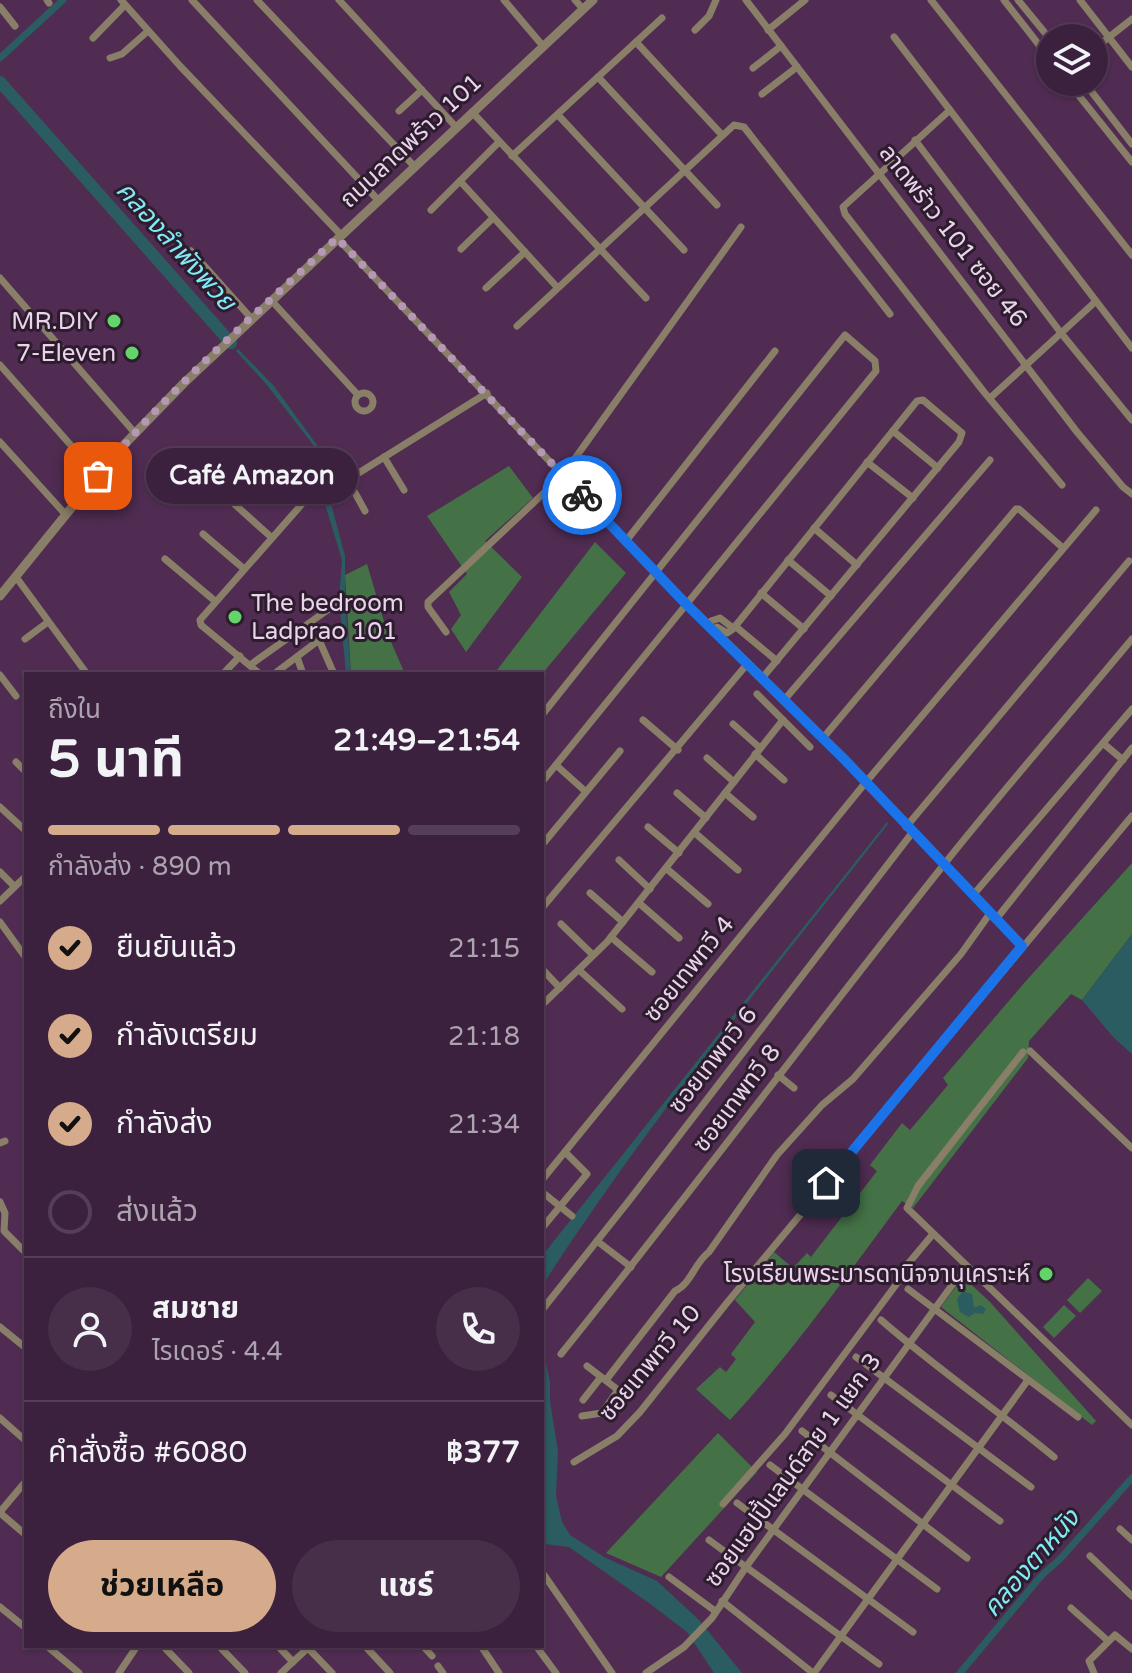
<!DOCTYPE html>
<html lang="th">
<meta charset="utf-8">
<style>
:root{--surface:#3c213e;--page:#472e49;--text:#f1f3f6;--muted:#aca3b0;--line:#553e58;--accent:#d6ab8b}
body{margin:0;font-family:"Varela Round","Noto Sans Thai",sans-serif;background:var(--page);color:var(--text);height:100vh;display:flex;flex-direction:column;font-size:30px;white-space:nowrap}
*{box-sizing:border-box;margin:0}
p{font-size:26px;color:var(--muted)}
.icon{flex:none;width:44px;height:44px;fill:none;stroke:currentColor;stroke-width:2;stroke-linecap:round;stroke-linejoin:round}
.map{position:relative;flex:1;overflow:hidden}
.sheet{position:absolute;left:24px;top:672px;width:520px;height:976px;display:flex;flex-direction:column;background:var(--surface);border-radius:0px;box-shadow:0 2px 6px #0004,0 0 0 2px var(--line)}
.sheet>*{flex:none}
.controls{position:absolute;left:1036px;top:24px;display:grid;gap:16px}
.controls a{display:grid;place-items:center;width:72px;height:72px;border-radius:50%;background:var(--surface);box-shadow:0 2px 6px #0004,0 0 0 2px var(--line);font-size:40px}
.pin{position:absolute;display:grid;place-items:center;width:68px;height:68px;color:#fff;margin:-34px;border-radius:16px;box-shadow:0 4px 12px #0006}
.courier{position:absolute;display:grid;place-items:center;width:80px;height:80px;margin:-40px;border:6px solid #1a73e8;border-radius:50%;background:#fff;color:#222;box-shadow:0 2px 10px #0007}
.bubble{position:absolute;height:56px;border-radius:28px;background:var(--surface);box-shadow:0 2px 6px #0004,0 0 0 2px var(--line);font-size:26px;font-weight:700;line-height:56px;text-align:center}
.overview em{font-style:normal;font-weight:700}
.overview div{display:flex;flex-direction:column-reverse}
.overview{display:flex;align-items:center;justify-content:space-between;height:136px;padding:0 24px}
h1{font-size:52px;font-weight:700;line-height:60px}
.bar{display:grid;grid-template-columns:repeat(4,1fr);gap:12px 8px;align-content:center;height:96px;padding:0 24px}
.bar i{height:10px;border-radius:6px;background:var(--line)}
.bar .selected{background:var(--accent)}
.bar p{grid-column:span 4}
.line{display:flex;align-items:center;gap:20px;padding:0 24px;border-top:2px solid var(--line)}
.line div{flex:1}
.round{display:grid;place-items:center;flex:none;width:84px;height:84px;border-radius:42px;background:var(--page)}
ol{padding:0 24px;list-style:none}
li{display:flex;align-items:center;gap:24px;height:88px}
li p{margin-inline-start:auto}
li .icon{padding:8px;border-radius:50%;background:var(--accent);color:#111;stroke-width:4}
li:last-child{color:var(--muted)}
li i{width:44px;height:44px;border:4px solid var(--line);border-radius:50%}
.primary-button{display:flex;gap:16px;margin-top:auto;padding:16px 24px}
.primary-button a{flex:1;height:92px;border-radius:48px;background:var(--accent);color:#111;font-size:32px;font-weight:700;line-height:92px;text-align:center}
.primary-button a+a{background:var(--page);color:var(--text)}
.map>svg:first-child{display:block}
.green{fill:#447246}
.water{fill:#2a5c62}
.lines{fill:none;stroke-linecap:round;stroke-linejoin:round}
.canal{stroke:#2a5c62;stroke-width:7}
.river{stroke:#2a5c62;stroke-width:12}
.minor{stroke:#897e67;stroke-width:7}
.tertiary{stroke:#897e67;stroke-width:9}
.done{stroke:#b499b5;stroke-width:8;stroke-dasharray:0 14.4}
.route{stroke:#1a73e8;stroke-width:10}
.poi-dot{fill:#62d469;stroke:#2c1c2d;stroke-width:3}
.labels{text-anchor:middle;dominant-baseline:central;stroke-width:6;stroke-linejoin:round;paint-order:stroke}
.street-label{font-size:24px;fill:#ead4eb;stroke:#2c1c2d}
.poi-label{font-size:24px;fill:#ead4eb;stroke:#2c1c2d;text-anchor:end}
.water-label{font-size:26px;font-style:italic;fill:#80eaf5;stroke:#2c1c2d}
</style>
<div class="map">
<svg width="1132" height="1673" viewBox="0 0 1132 1673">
<rect width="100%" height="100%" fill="#502c52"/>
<!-- green -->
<g class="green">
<polygon points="509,466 533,498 485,541 522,577 466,652 451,629 461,615 449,592 467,574 427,516"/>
<polygon points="595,542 626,573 542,674 494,674"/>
<polygon points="367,564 388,635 405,674 351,674 345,575"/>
<path d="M1132 863V934L1082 1000 1071 994 1029 1041 1028 1058 913 1208 902 1201C847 1275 793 1352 730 1420L696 1389 720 1367 726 1372 736 1359 731 1354 755 1322 735 1300 774 1252 793 1268 807 1253 811 1257 877 1171 870 1165 902 1123 910 1130 948 1085 943 1078 1025 982Z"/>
<polygon points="963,1277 990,1302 1096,1421 1092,1425 941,1307"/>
<polygon points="1088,1278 1102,1291 1080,1313 1067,1300"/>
<polygon points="1064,1305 1076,1316 1054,1338 1043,1327"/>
<polygon points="718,1433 757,1472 661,1577 606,1553"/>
</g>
<!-- water -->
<g class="water">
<polygon points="238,349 274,386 333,467 328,492 345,556 345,599 351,674 346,674 339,599 342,560 324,501 330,470 324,459 267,385 236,351"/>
<path d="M887 822 888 824C770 975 646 1124 542 1286V1256Z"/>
<polygon points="1132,934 1132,1054 1114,1038 1082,1000"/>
<polygon points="963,1291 972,1294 974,1308 980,1305 986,1309 983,1314 975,1313 969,1317 960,1312 957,1299"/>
<polygon points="542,1344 550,1382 550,1402 558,1451 556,1496 562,1522 570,1535 604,1557 657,1581 699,1620 742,1673 714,1673 687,1632 649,1603 569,1547 545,1544 542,1540"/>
</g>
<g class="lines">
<!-- canal -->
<g class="canal">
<polyline points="0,58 63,0"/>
<polyline points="960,1673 1041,1576 1060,1559 1132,1478"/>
</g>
<!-- river -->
<polyline class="river" points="0,82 231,343"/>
<!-- minor -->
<g class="minor">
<polyline points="47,0 49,3"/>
<polyline points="121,0 180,66 341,235"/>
<polyline points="192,0 378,200"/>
<polyline points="257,0 414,166"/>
<polyline points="339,0 456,127"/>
<polyline points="504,0 543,46"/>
<polyline points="575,0 583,9"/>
<polyline points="746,0 1077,432 1123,487 1132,494"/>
<polyline points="931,0 1132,255"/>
<polyline points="1004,0 1050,59"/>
<polyline points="1018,0 1050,39"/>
<polyline points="1080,0 1132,67"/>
<polyline points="0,7 15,26"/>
<polyline points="695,30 709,16 716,0"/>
<polyline points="768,30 805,0"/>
<polyline points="894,37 1132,348"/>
<polyline points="93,38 125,5"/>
<polyline points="636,42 722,135"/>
<polyline points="1094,49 1132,19"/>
<polyline points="110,58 122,54 148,31"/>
<polyline points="753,68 781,46"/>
<polyline points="598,77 717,205"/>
<polyline points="1068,82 1132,162"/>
<polyline points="1084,82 1132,144"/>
<polyline points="762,94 797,67"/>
<polyline points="950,110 843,207 845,214 984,392 1062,485"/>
<polyline points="399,111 422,90"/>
<polyline points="472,112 646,298"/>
<polyline points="558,115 684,250"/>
<polyline points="915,140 1061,333 1132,420"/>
<polyline points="512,156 662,18"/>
<polyline points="460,181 557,287"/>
<polyline points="431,210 499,142"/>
<polyline points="337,238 656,573 785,699 1022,946"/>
<polyline points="461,249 493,218"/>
<polyline points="191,251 251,318"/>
<polyline points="0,278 135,433"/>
<polyline points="486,288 525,252"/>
<polyline points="271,300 358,395"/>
<polyline points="517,326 734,125 744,127 890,314"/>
<polyline points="0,365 98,476"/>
<circle cx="364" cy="402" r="9"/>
<polyline points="990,398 1095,302"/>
<polyline points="893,431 938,468"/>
<polyline points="0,442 66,515"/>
<polyline points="384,457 404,490"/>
<polyline points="867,462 913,498"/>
<polyline points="231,501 271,537"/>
<polyline points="365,511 349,482 349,479 487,393"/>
<polyline points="814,528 857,565"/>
<polyline points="203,534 243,568"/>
<polyline points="626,541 775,351"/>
<polyline points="165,559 215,601"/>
<polyline points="788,560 831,596"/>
<polyline points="16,577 87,674"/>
<polyline points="761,593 804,629"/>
<polyline points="709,625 711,621 720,618 733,628"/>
<polyline points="735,626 777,661"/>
<polyline points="714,630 717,627 727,633 733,629 917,401 923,400 962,433 959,442 763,677"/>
<polyline points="446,632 428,607 428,602 563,475 741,227"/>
<polyline points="25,639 48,622"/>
<polyline points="297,657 303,674"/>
<polyline points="250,665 336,604"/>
<polyline points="223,674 240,656"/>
<polyline points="260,674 201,625 200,620 302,504 301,494 268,466"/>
<polyline points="274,674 319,640 334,674"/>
<polyline points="0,675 16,696"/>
<polyline points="757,694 810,747"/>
<polyline points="785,699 990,460"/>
<polyline points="542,715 845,335 875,361 876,371 542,782"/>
<polyline points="643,720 678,750"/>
<polyline points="733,724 760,748"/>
<polyline points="823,738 1016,509 1019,509 1063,548"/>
<polyline points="1104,744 1123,760"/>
<polyline points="755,754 784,780"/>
<polyline points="707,758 734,782"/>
<polyline points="16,762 26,772"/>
<polyline points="556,765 585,791"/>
<polyline points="677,793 706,818"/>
<polyline points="725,793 753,817"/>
<polyline points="0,807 26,831"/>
<polyline points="648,827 679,853"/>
<polyline points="906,827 1129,561"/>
<polyline points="695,833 738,870"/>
<polyline points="542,845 620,751"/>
<polyline points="619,860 650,889"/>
<polyline points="667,869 708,904"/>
<polyline points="0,872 14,886"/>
<polyline points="590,893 623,922"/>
<polyline points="974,894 1132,709"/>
<polyline points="0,901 26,876"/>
<polyline points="639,903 679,938"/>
<polyline points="542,908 748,663"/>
<polyline points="997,918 1132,748"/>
<polyline points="0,922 26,958"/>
<polyline points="561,924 593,955"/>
<polyline points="611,937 652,972"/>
<polyline points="542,969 560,988"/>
<polyline points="579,970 622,1009"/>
<polyline points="542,1005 607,942 783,720"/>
<polyline points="1030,1051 1132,1148"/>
<polyline points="1023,1052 918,1186 907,1208 1132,1425"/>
<polyline points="778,1075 794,1088"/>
<polyline points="0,1143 5,1141"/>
<polyline points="542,1180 866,782 1096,510"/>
<polyline points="542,1192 572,1216"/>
<polyline points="0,1202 5,1213 4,1231 26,1253"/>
<polyline points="542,1228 587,1174 565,1152"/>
<polyline points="597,1241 631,1267"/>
<polyline points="908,1289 1078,1417"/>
<polyline points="542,1310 628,1202 912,833"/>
<path d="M881 1320C936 1368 997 1410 1054 1457"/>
<polyline points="0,1327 26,1348"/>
<path d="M561 1354C690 1194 813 1029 942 867 1003 790 1069 715 1132 639"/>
<polyline points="856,1357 1031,1487"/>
<path d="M606 1380 675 1291C691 1284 695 1262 709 1252L777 1155 822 1105 853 1079 961 954 991 912"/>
<polyline points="831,1395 1000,1521"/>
<polyline points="583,1400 601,1377"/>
<polyline points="582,1416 602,1413 618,1390 587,1366"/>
<polyline points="0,1418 26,1441"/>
<polyline points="802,1431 967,1558"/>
<polyline points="574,1462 617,1436 640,1412 726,1304 1132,816"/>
<polyline points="770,1465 937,1589"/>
<polyline points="737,1503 913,1632"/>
<polyline points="723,1504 785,1434 898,1282 902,1271 933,1234"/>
<polyline points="0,1512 26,1481"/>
<polyline points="0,1513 26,1535"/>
<polyline points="1120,1529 1132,1540"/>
<polyline points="709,1540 879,1664"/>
<polyline points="1090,1556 1132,1596"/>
<polyline points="542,1572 612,1673"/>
<polyline points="669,1577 715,1611"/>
<polyline points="722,1601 813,1673"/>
<polyline points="0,1607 26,1628"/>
<polyline points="1071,1608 1107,1640"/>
<polyline points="47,1646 79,1673"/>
<polyline points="163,1646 189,1673"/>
<polyline points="219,1646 245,1673"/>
<polyline points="278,1646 293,1662"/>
<polyline points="365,1646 390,1673"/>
<polyline points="423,1646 432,1656"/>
<polyline points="481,1646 499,1673"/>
<polyline points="536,1646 556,1673"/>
<polyline points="308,1648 332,1673"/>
<polyline points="438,1666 443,1673"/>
<polyline points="119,1673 137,1646"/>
<polyline points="281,1673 310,1646"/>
<polyline points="646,1673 684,1647 712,1618 746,1567 958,1277"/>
<polyline points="814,1673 1028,1380"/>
<polyline points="1094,1673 1089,1661 1115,1635 1132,1649"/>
</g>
<!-- tertiary -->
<polyline class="tertiary" points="0,596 115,454 184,383 593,0"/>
</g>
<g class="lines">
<!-- done -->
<path class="done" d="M98 476C169 389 256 314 337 238L582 495"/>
<!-- route -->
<polyline class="route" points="582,495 687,605 845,760 1022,946 826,1183"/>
</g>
<!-- markers -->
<g class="poi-dot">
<circle cx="114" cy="321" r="8"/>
<circle cx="132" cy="353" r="8"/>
<circle cx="235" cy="617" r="8"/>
<circle cx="1046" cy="1274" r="8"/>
</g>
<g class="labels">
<!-- street labels -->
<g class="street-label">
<text transform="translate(411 141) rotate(-43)">ถนนลาดพร้าว 101</text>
<text transform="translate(953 236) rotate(52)">ลาดพร้าว 101 ซอย 46</text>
<text transform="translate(689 969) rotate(-51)">ซอยเทพทวี 4</text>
<text transform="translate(713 1060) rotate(-52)">ซอยเทพทวี 6</text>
<text transform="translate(737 1098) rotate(-53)">ซอยเทพทวี 8</text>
<text transform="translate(650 1363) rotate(-50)">ซอยเทพทวี 10</text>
<text transform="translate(793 1470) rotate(-54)">ซอยแฮปปี้แลนด์สาย 1 แยก 3</text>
</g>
<!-- poi labels -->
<g class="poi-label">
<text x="98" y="321">MR.DIY</text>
<text x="116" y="353">7-Eleven</text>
<text x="251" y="603" text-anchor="start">The bedroom<tspan x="251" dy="28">Ladprao 101</tspan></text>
<text x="1030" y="1274">โรงเรียนพระมารดานิจจานุเคราะห์</text>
</g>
<!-- water labels -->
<g class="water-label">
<text transform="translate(176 246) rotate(48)">คลองลำพังพวย</text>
<text transform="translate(1031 1563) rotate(-49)">คลองตาหนัง</text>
</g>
</g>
</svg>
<div class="controls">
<a><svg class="icon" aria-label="layers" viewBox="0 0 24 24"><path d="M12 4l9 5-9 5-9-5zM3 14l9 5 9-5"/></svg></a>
</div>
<div class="pin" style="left:98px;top:476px;background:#ea580c"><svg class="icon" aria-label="bag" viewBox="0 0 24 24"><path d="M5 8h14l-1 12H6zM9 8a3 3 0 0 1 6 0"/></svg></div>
<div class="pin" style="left:826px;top:1183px;background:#1f2937"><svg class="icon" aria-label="home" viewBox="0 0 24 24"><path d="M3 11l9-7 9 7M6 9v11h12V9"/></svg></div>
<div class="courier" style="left:582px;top:495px"><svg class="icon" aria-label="bike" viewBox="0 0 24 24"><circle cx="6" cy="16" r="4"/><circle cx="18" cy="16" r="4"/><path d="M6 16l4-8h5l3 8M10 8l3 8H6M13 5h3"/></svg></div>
<div class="bubble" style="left:146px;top:448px;width:212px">Café Amazon</div>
<section class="sheet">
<div class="overview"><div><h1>5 นาที</h1><p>ถึงใน</p></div><em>21:49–21:54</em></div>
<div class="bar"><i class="selected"></i><i class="selected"></i><i class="selected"></i><i></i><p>กำลังส่ง · 890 m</p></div>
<ol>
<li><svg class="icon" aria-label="check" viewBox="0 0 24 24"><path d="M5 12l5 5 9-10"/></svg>ยืนยันแล้ว<p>21:15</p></li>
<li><svg class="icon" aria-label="check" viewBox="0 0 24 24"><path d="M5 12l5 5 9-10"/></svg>กำลังเตรียม<p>21:18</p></li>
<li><svg class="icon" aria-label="check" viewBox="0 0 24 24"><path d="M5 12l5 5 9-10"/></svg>กำลังส่ง<p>21:34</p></li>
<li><i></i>ส่งแล้ว</li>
</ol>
<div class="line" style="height:144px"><a class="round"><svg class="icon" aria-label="person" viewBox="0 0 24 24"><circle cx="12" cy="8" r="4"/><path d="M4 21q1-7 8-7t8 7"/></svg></a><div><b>สมชาย</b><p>ไรเดอร์ · 4.4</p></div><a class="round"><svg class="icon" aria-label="phone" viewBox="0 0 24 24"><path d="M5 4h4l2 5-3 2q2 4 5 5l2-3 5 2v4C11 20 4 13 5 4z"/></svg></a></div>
<div class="line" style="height:104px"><div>คำสั่งซื้อ #6080</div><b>฿377</b></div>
<div class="primary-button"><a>ช่วยเหลือ</a><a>แชร์</a></div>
</section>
</div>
